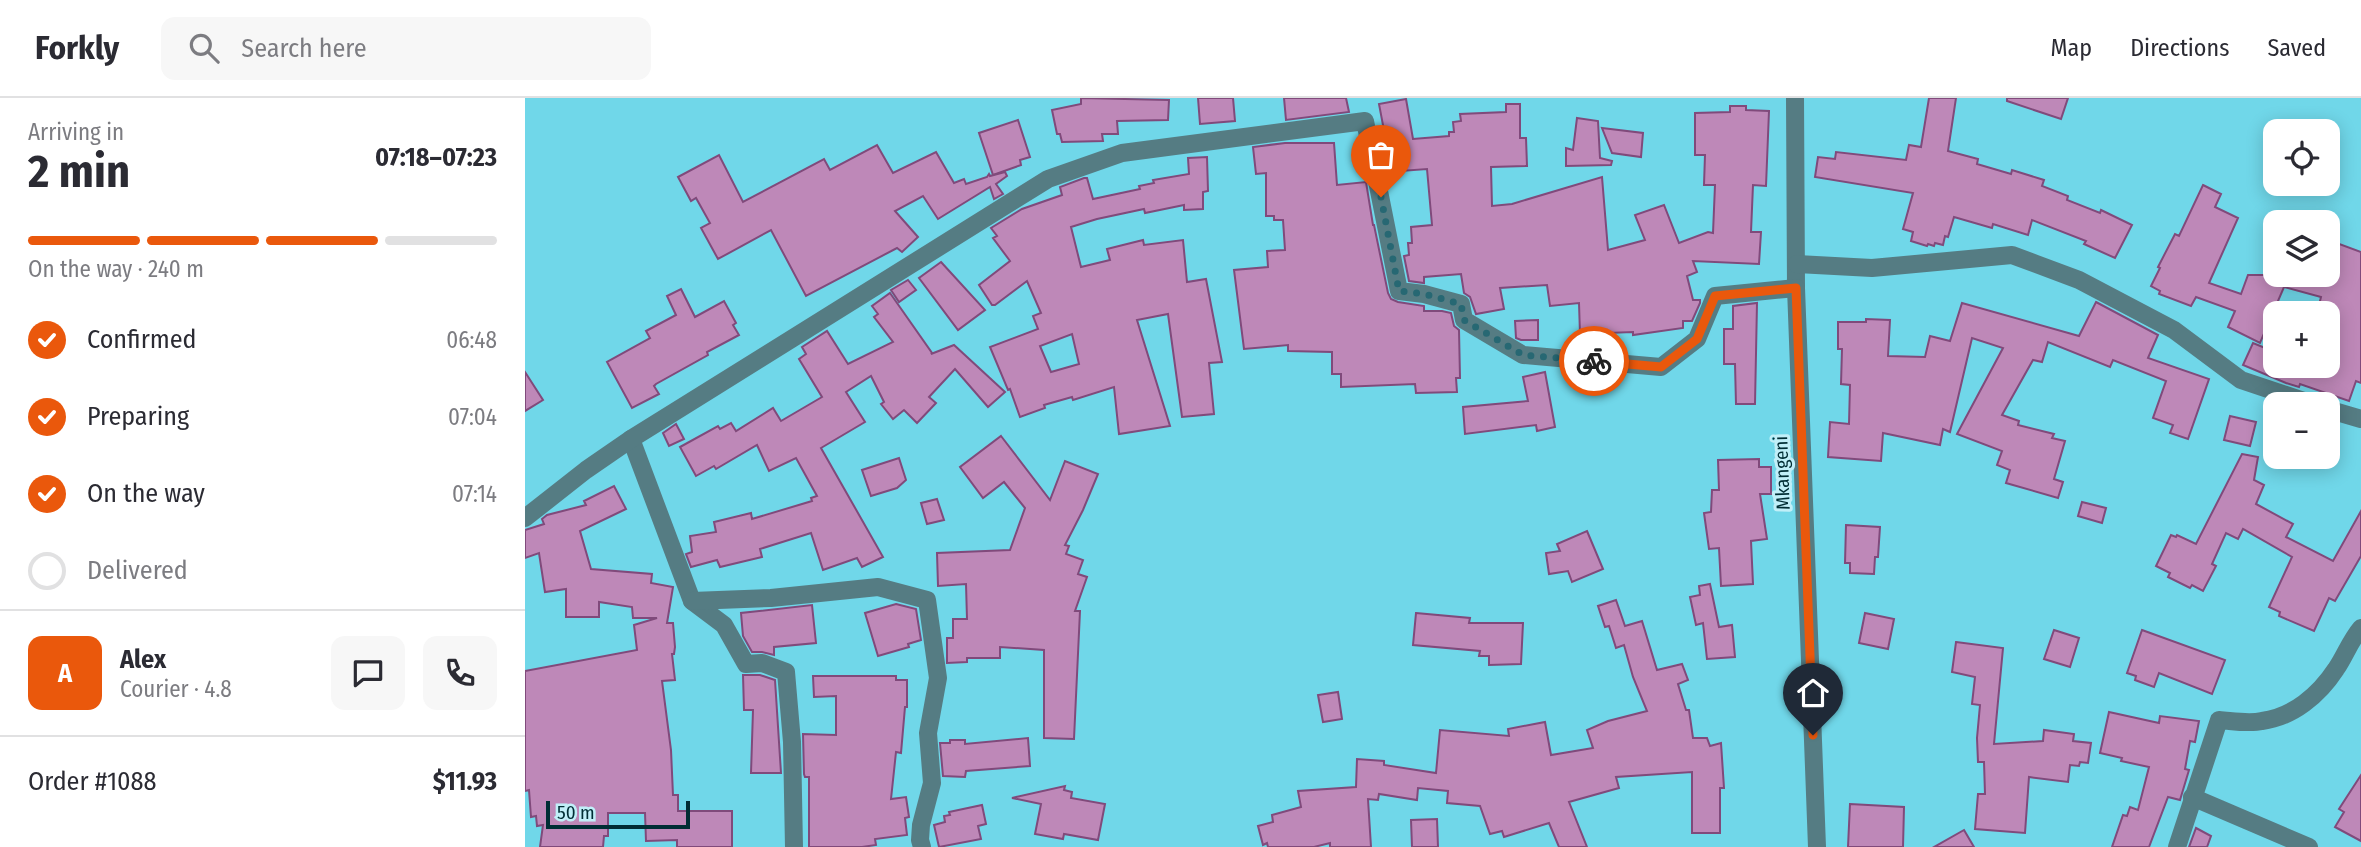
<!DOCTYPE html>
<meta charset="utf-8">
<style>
:root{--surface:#fff;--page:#f7f7f7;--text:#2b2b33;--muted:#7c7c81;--line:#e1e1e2;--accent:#ea580c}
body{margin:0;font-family:"Fira Sans Condensed",sans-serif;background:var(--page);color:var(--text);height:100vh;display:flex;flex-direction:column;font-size:26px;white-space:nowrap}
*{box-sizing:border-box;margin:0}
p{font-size:23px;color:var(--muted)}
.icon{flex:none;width:38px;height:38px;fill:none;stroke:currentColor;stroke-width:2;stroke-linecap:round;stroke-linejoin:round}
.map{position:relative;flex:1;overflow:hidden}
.details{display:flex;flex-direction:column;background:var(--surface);width:525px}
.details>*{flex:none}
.tools{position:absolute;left:1738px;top:21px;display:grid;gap:14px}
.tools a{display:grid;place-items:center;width:77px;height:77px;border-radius:14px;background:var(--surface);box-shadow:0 4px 18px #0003;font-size:35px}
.scale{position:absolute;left:21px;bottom:18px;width:144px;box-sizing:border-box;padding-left:7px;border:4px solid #002d34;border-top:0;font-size:19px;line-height:24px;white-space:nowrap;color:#002d34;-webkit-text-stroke:5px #c1eff8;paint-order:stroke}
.pin{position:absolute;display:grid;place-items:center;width:60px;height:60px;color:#fff;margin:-72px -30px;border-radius:50% 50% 50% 0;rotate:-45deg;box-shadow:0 0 7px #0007}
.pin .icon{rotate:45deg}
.courier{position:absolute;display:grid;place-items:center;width:70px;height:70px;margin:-35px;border:5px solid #ea580c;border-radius:50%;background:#fff;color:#222;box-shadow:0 2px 9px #0007}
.overview em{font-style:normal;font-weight:700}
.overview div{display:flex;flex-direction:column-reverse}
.overview{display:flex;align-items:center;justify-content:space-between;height:119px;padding:0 28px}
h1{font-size:46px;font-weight:700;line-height:52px}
.bar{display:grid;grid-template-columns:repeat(4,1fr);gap:10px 7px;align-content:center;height:84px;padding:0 28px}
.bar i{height:9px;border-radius:5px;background:var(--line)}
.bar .active{background:var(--accent)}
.bar p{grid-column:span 4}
.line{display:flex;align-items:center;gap:18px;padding:0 28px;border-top:2px solid var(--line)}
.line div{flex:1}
.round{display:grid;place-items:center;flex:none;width:74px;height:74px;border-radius:14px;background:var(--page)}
ol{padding:0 28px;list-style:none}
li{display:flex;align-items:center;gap:21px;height:77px}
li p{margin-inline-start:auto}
li .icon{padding:7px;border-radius:50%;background:var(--accent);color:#fff;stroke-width:4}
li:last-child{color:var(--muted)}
li i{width:38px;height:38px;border:4px solid var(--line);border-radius:50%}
header{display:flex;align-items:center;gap:42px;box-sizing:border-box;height:98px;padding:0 35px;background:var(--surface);border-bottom:2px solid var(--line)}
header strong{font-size:33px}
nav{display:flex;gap:38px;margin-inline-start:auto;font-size:24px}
.search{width:490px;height:63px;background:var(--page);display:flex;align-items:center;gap:18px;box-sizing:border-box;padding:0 24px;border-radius:14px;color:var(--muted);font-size:26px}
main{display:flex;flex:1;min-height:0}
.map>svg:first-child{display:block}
.building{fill:#be88b8;stroke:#804a7b;stroke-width:2;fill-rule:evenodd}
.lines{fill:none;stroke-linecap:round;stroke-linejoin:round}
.minor{stroke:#557c83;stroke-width:18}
.done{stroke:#276873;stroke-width:7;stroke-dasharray:0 12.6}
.route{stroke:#ea580c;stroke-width:9}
.labels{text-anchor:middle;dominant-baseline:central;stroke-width:6;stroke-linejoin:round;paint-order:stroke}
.street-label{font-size:19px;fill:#002d34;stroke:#c1eff8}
</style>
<header>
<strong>Forkly</strong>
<div class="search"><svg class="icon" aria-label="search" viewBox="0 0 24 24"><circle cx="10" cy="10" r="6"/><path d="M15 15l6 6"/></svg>Search here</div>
<nav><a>Map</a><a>Directions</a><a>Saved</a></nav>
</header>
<main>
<section class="details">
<div class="overview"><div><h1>2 min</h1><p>Arriving in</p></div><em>07:18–07:23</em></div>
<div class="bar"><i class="active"></i><i class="active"></i><i class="active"></i><i></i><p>On the way · 240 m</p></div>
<ol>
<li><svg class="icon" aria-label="check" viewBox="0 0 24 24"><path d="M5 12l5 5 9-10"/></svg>Confirmed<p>06:48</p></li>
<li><svg class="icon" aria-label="check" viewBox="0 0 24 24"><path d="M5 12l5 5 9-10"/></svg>Preparing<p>07:04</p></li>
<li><svg class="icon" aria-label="check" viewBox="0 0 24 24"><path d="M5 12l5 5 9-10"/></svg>On the way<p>07:14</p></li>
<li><i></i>Delivered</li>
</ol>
<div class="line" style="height:126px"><b class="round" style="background:var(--accent);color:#fff">A</b><div><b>Alex</b><p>Courier · 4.8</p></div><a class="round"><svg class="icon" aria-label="chat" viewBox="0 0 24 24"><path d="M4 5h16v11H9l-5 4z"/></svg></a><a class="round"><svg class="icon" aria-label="phone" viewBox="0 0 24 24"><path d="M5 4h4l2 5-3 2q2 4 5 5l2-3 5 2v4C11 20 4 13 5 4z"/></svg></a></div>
<div class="line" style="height:91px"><div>Order #1088</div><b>$11.93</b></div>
</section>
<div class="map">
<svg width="1836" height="749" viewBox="0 0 1836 749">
<rect width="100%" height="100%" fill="#70d7e9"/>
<!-- building -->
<g class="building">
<polygon points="556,0 644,2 643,22 592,23 593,36 577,36 578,43 537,44 535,36 532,36 527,12 556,6"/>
<polygon points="673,0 708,0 710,23 675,26"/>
<polygon points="759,0 821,0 824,14 761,22"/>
<polygon points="1404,0 1431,0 1423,53 1453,61 1452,66 1486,76 1487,72 1519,82 1517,88 1543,98 1542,102 1575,115 1576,112 1607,127 1590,160 1559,146 1561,143 1507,122 1503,137 1468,126 1467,130 1429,119 1423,139 1420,138 1418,147 1410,145 1409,148 1403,146 1402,148 1386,143 1388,134 1378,131 1388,95 1290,79 1293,59 1310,61 1311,54 1381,62 1384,47 1396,49"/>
<polygon points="1482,0 1543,0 1536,21 1482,3"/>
<polygon points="881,1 888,41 924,38 924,34 929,34 928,24 936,23 935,16 981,14 981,6 995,6 995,40 1001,40 1002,68 966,69 967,108 987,106 1077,79 1083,152 1120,142 1110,117 1139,107 1154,145 1183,134 1188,135 1190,87 1179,87 1180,57 1170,57 1170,15 1205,14 1205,8 1221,8 1221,12 1244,13 1241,88 1228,87 1226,134 1236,134 1234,166 1168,163 1172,174 1162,178 1168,202 1175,202 1175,205 1167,223 1158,223 1158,230 1108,237 1108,234 1055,236 1054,205 1025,208 1022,187 975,190 979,211 951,216 945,199 939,195 936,176 899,179 899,185 884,183 879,158 884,157 883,145 887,145 886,129 907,127 902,71 862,74 857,44 861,43 854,6"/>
<polygon points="1052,20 1073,23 1075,60 1087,63 1086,67 1041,68 1041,50 1048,52"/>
<polygon points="493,22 505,59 495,62 496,67 468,77 454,35"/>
<polygon points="1077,30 1118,35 1116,59 1087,55"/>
<polygon points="760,45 809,45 812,87 841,84 848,127 849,127 863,195 866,201 873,204 899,208 899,213 917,213 926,215 929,228 934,232 935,280 931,280 932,294 891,295 890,286 816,289 816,276 807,276 807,254 763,253 763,247 719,251 709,172 743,169 742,153 760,152 758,122 749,122 749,118 741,118 741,75 731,76 728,49"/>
<polygon points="352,47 368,75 411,54 429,85 439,81 441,86 462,79 464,76 465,78 480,74 482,78 471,86 478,96 469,101 465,89 413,121 398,98 370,113 393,139 377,154 372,150 281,198 246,132 193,161 176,130 185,125 171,100 166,103 153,79 194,57 218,104 299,61 305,72"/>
<path d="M682 59 683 93 678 94V111L659 112V107L620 115 619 111 572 121 546 129 556 169 585 162 582 151 618 142 619 147 658 142 662 184 681 181 697 264 684 265 689 316 657 319 643 216 612 222 645 328 594 336 589 289 548 302 547 299 519 307 520 310 495 319 485 291 483 292 465 249 513 231 508 218 516 215 502 183 470 207H467L454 187 485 163 468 140 472 138 466 130 497 111 537 97 535 89 559 80H562L568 101 615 91 614 88 629 85 628 82 664 76 663 60ZM547 236 554 266 526 274 515 248Z"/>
<polygon points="1678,87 1696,96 1690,109 1713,120 1684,185 1716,196 1723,177 1802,177 1802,162 1809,144 1836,154 1836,285 1831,283 1824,303 1775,286 1774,289 1761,285 1718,267 1728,245 1750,254 1750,268 1802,268 1802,215 1792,215 1796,199 1759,189 1735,245 1703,229 1710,213 1671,199 1666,208 1634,196 1635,193 1626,188 1635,170 1633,169 1650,136 1654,138"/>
<polygon points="416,164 460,212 433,232 394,180"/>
<polygon points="383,182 391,192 374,204 366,192"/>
<polygon points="156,191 170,219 199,203 211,225 208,227 214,237 182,254 183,257 131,286 129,288 134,296 107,310 82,264 125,240 121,233 151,217 142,198"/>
<polygon points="365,195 407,255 406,256 429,247 480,294 463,309 430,271 404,299 411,305 392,325 379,312 368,321 356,306 359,304 346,278 321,294 340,324 296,350 358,459 337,469 332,460 298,472 286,435 235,451 237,459 195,469 192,462 166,469 161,456 167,454 165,438 191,434 189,424 226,415 227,421 287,403 286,400 292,398 271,360 244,373 232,347 191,371 189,368 171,378 155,349 193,328 195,331 206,325 211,333 248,310 256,323 297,299 274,261 281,256 277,249 302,233 323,266 368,244 349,219 353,216 347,208"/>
<polygon points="1571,204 1633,237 1623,260 1684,281 1663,341 1645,335 1648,327 1628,320 1641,283 1588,262 1585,269 1523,244 1517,264 1508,262 1477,317 1494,323 1493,327 1529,336 1527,340 1540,343 1529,381 1538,384 1533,400 1481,385 1485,372 1472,367 1477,353 1432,336 1478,250 1447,240 1425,334 1418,331 1415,347 1358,335 1356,363 1303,359 1305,324 1324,326 1325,287 1316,286 1317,251 1313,251 1313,224 1341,224 1341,221 1365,222 1363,258 1400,259 1405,238 1425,243 1437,205 1554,238"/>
<polygon points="1232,205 1230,306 1211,306 1210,266 1199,266 1199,231 1208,231 1208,208"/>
<polygon points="1013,222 1013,242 996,242 991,240 990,223"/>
<polygon points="0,274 18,302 0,313"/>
<polygon points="1020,274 1030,329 1012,333 1011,327 940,336 938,309 1003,303 998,279"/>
<polygon points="1705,318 1731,324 1725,348 1699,342"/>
<polygon points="151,326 159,341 144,348 138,335"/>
<polygon points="476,338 525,402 540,363 573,376 558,412 540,447 544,448 541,456 558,462 553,476 562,479 550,513 555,513 549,641 519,640 519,552 475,549 475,560 442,560 442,564 422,565 422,540 428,540 428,521 442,521 441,486 413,488 412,455 485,452 500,410 479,384 458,400 435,369"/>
<polygon points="1717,356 1733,359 1729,382 1739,387 1731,406 1768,426 1761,439 1808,463 1836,413 1836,458 1810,503 1804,500 1789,533 1754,518 1755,514 1744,509 1767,459 1718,431 1713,441 1701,435 1687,466 1691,468 1678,493 1667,487 1665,490 1643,479 1645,475 1631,468 1646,437 1651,439 1652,437 1671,446"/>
<polygon points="374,360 381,382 372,390 346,398 337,372"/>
<polygon points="1234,361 1234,369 1246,369 1246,396 1235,396 1242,441 1226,443 1228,486 1196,488 1194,450 1184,451 1179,415 1186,414 1187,392 1194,392 1193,362"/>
<polygon points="89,388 101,411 55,433 66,471 127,476 126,485 148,489 142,525 148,525 150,549 149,556 147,556 150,582 137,583 146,652 148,697 153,697 153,713 207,713 207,749 152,749 152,742 121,743 120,715 83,715 83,738 79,738 78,749 15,749 18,727 12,728 11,718 6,719 4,692 0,693 0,573 112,552 109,527 132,520 108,520 107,509 74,504 74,519 41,519 41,491 20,494 14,455 0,460 0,432 19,426 17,421 22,417 61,407 59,403"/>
<polygon points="412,401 419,422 402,426 396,405"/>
<polygon points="1557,404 1581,410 1577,425 1553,418"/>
<polygon points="1321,427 1355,429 1353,459 1350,459 1349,476 1325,475 1325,465 1320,465"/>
<polygon points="1062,433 1078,471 1047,484 1043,473 1024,476 1021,455 1035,453 1032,446"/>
<polygon points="1185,486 1194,529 1207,527 1210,559 1182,561 1178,525 1171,527 1165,499 1175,497 1174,488"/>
<polygon points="1091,502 1100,528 1117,523 1132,572 1157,566 1163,582 1153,586 1161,612 1164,612 1168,640 1182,640 1185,648 1196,645 1199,690 1195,690 1195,735 1167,735 1167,674 1091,679 1094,690 1044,704 1062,749 1034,749 1024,725 979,739 977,733 965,736 955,708 922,705 923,693 893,690 892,702 854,696 853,702 843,701 846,749 805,749 805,745 789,749 743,749 742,745 738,747 733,728 748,724 747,717 776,709 773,693 831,689 832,661 859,663 859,667 911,675 915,632 984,638 983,631 1020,624 1026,657 1068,650 1062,632 1083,623 1122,613 1108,579 1099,547 1091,550 1084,528 1080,529 1073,508"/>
<polygon points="371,506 391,511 396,542 383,546 384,549 353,558 340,515"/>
<polygon points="287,507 291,545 249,549 249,557 237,554 227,554 218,538 216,515"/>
<polygon points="891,515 945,520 944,525 998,525 996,566 964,567 964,558 954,558 955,553 888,547"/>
<polygon points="1340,515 1369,521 1363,551 1334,545"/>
<polygon points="1529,532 1554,540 1545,569 1519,561"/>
<polygon points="1617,532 1700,562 1687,596 1634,575 1629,589 1610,582 1611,578 1602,575"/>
<polygon points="1431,544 1478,550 1469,646 1518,643 1519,632 1549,636 1548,643 1566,645 1563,665 1555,664 1554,668 1545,667 1543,684 1504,679 1500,735 1450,731 1453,696 1460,696 1459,664 1453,664 1452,640 1455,607 1447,606 1450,579 1427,574"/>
<polygon points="218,577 235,577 250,582 256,675 226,675 228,612 219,612"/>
<polygon points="288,578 371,578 371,582 382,582 382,609 380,609 376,655 371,654 366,701 381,699 384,719 380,720 382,737 350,741 351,747 337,749 284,749 284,679 280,679 279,676 278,636 311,637 311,598 289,599"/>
<polygon points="813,594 817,621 798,624 793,597"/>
<polygon points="1584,614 1634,625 1635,618 1674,623 1670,644 1665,643 1660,671 1664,672 1655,702 1643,699 1624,749 1587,749 1598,717 1602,718 1605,709 1613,712 1624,669 1596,663 1597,660 1575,655"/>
<polygon points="503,640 505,668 441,673 440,679 418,678 415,645 425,645 425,642 440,642 440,646"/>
<polygon points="1836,677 1836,743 1810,729 1819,714 1814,711"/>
<polygon points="540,688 539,692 547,694 546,700 580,706 573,742 539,736 538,741 510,736 516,706 487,700"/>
<polygon points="1325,706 1379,709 1378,749 1323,749"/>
<polygon points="457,707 461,726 453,728 456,741 414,749 409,727 420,724 419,718 425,717 424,714"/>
<polygon points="912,721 913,749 887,749 886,722"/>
<polygon points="1671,730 1686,738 1682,749 1664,749"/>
<polygon points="1439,732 1449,749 1409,749"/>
</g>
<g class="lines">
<!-- minor -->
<g class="minor">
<polyline points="1270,0 1271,190 1292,749"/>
<polyline points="1272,166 1347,170 1487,157 1554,182 1649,232 1716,282 1788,306"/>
<polyline points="1802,311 1836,321"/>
<polyline points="106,341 167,503 199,527 221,566 237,565 261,574 267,644 269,749"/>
<polyline points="0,420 61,372 106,341 523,81 597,55 840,23 874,193 899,196 936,206 939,222 998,257 1136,269 1172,241 1190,198 1271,190"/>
<polyline points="167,503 246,500 353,489 402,502 413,580 403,635 407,685 396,727 395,742 397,749"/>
<polyline points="1667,699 1784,749"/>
<path d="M1652 749 1694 622C1708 623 1724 626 1737 623 1768 619 1794 597 1811 571 1820 558 1825 543 1836 530"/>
</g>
</g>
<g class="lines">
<!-- done -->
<polyline class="done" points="856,99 874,193 899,196 936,206 939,222 998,257 1069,263"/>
<!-- route -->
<polyline class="route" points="1069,263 1136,269 1172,241 1190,198 1271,190 1288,637"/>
</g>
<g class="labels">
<!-- street labels -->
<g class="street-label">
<text transform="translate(1257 375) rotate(-92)">Mkangeni</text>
</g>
</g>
</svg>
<div class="tools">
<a><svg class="icon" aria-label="locate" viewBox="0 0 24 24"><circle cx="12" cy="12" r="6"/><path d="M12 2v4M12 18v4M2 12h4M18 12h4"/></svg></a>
<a><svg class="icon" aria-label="layers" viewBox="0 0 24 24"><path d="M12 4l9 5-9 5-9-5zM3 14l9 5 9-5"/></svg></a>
<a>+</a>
<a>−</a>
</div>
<div class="scale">50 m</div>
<div class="pin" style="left:856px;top:99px;background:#ea580c"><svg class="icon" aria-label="bag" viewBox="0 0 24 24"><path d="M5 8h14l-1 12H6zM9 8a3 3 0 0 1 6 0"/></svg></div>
<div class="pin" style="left:1288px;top:637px;background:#1f2937"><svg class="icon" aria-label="home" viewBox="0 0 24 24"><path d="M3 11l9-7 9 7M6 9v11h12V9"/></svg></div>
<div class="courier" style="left:1069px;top:263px"><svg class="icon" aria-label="bike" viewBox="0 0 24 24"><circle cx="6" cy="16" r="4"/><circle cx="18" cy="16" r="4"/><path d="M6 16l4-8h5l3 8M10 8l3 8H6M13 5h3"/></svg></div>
</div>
</main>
